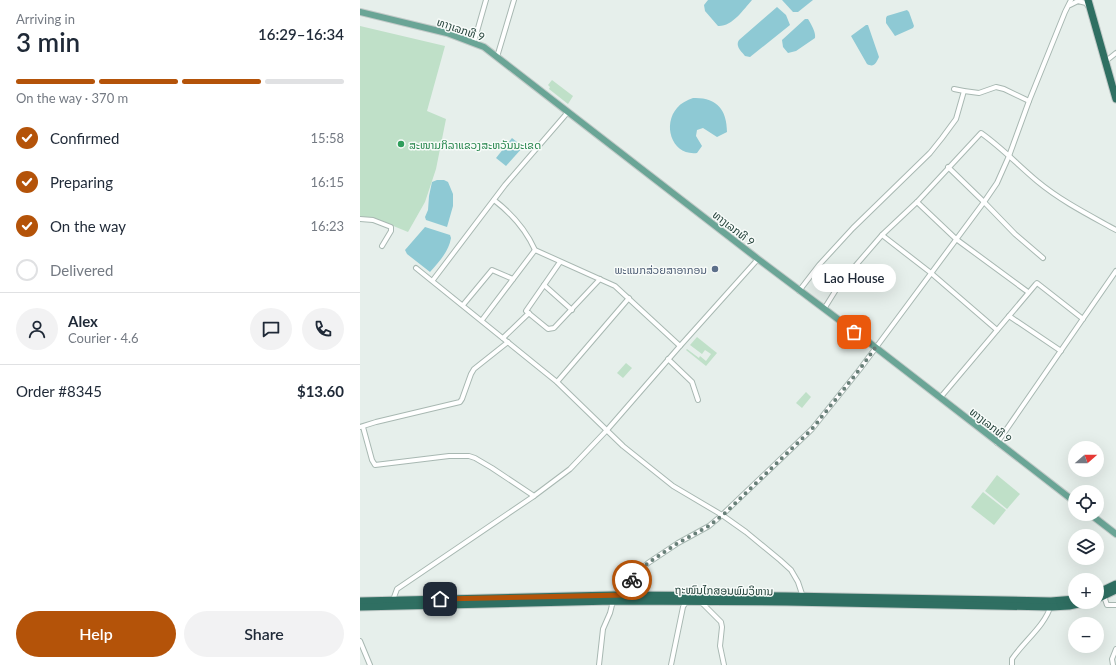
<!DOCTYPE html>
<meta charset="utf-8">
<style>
:root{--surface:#fff;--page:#f2f2f3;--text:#1f2937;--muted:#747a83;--line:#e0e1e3;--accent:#b45309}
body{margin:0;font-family:Lato,"Noto Sans Lao",sans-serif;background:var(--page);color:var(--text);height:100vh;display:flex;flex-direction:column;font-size:15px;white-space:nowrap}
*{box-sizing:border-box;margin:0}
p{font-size:13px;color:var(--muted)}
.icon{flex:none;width:22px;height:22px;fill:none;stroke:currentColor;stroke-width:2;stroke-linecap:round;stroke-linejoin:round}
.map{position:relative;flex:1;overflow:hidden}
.side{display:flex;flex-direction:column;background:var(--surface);width:360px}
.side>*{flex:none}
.needle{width:26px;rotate:70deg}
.controls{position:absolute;left:708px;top:441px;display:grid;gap:8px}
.controls a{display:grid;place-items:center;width:36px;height:36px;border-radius:50%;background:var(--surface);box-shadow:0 4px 16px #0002;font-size:20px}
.pin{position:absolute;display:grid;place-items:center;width:34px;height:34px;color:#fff;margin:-17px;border-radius:8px;box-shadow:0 2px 6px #0006}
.courier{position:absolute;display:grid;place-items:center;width:40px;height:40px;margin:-20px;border:3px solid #b45309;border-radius:50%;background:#fff;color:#222;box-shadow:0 1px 5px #0007}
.bubble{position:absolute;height:28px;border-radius:14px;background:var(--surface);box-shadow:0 4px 16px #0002;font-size:13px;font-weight:600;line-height:28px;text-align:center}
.summary em{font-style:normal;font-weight:600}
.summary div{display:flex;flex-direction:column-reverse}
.summary{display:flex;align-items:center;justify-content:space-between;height:68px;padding:0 16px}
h1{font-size:26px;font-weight:600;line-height:30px}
.bar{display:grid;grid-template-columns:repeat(4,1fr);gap:6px 4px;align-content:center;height:48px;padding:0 16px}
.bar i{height:5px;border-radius:3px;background:var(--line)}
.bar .active{background:var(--accent)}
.bar p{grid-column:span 4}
.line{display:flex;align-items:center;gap:10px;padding:0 16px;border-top:1px solid var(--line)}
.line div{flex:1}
.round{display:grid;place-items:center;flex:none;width:42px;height:42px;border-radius:21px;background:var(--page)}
ol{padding:0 16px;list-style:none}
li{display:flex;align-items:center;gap:12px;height:44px}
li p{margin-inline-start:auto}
li .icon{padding:4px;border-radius:50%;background:var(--accent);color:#fff;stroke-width:4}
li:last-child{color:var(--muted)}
li i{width:22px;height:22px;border:2px solid var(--line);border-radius:50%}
.button{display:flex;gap:8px;margin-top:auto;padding:8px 16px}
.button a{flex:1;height:46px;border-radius:24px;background:var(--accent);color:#fff;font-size:16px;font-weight:600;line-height:46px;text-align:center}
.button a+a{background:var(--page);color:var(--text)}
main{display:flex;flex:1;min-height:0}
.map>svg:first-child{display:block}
.green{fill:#bfe0c8}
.water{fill:#8ec9d4}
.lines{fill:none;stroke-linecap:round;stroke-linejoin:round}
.street-casing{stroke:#a8b8b2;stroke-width:6}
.primary-casing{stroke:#c2cac8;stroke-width:8}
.highway-casing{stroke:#c2cac8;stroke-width:9}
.street{stroke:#fff;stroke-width:4}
.primary{stroke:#6aa596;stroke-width:6}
.highway{stroke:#2f6f62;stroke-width:7}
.done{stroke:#687f78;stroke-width:4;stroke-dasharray:0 7.2}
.route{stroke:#b45309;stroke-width:5}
.leisure-dot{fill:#2e9e5b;stroke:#f7fbf9;stroke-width:1.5}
.service-dot{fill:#5c6f8a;stroke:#f7fbf9;stroke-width:1.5}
.labels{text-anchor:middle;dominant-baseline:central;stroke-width:3;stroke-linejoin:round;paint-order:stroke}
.street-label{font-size:11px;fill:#24423a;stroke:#f7fbf9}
.leisure-label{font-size:11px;fill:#27864d;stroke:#f7fbf9;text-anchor:start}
.service-label{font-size:11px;fill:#4e5e75;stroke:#f7fbf9;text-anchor:end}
</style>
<main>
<section class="side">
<div class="summary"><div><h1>3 min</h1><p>Arriving in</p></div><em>16:29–16:34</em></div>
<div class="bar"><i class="active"></i><i class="active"></i><i class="active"></i><i></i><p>On the way · 370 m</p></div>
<ol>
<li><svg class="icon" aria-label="check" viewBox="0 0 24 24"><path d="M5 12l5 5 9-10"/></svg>Confirmed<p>15:58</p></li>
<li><svg class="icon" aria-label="check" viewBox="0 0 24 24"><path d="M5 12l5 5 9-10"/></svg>Preparing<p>16:15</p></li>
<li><svg class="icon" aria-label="check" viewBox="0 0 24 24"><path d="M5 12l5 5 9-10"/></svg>On the way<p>16:23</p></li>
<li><i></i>Delivered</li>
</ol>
<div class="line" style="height:72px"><a class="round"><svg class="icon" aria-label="person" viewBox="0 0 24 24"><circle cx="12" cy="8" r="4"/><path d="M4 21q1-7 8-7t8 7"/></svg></a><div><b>Alex</b><p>Courier · 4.6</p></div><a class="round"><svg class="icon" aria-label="chat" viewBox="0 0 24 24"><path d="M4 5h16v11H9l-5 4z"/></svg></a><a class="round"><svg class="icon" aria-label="phone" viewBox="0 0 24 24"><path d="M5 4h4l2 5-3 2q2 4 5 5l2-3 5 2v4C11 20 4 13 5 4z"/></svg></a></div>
<div class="line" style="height:52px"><div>Order #8345</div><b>$13.60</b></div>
<div class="button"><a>Help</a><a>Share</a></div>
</section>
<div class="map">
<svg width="756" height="665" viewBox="0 0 756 665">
<rect width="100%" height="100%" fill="#e6efeb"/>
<!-- green -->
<g class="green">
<polygon points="0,26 85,46 67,111 86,119 76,169 65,202 48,232 14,218 0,217"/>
<polygon points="192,80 213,96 208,104 189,89 190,87 188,85"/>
<polygon points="337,337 357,353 346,366 326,350 327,349 339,358 340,356 346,361 351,354 345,350 342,354 330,345"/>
<polygon points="266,363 272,368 263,378 257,373"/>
<polygon points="446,392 451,397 442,408 436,403"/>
<polygon points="637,475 660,494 647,509 625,491"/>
<polygon points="623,492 646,510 634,525 611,507"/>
</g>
<!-- water -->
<g class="water">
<path d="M348 0H392C383 10 372 27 358 26L345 11 344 5Z"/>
<polygon points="422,0 453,0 438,12 433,12"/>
<path d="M417 7 426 15 430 25 390 57 385 56C381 51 375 46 379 40Z"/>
<polygon points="547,10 549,12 554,26 553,28 535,36 526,23 526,18 527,16"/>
<path d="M445 19H448C451 24 456 32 455 38L436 51 428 53 423 47 422 40Z"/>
<path d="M506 25H508L519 57C516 63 514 68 507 64L491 36Z"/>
<path d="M333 98C356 97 367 109 367 132L357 137 343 128 337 130 336 136 342 146 337 153C312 156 302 125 317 108 321 103 327 100 333 98Z"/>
<polygon points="152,138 163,147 146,166 136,158"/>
<polygon points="77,180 84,180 88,182 93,194 93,206 87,227 66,220 65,217 68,210 69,196 72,182"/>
<path d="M65 227 90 235 91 238C89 251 79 262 70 272L47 254 45 250Z"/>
</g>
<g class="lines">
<!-- street casing -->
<g class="street-casing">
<g id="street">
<polyline points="710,5 718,1 726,3 728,6"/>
<polyline points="114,42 126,0"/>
<polyline points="137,57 154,0"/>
<polyline points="746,61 756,53"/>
<polyline points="594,89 604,91 619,93 636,87 644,89 669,101"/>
<polyline points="588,167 624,202 655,234 683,258"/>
<path d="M134 200C151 213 166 230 175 250L255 286 320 346"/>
<polyline points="557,202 596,239 668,292"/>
<polyline points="0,219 13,220 31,227 31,231 22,246"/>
<polyline points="522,235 571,273 637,330"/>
<polyline points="200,262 166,311 188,329 194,328 240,279"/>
<polyline points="56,268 197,382 263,446 313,486 362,515 386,532 420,560 431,570 438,582 443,597"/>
<polyline points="73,280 145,185 208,112"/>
<polyline points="184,285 212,310"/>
<polyline points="439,291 459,265 493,228 570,153 582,138 596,119 604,91"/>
<polyline points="103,305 132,270 153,279"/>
<path d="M464 309 479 285 497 264 522 235 557 202 621 133C641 147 658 165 677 181 701 201 729 215 756 230"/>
<polyline points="649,316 701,351"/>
<polyline points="122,320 175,250"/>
<polyline points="143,338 169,313"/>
<polyline points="308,359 332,382 338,400"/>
<polyline points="197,382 269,298"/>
<polyline points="580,398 676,284 677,283 723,319"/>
<polyline points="0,427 16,422 100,402 102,399 111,374 114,369 148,342"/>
<polyline points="3,427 12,460 15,465 89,456 109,456 115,458 132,468 174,496"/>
<polyline points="637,443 756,271"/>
<polyline points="264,596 266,588 278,572 288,563 318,543 349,526 362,515 452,429 500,369 624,202 637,183 649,156 669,101 705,12 711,0"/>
<polyline points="744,596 747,605 756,605"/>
<polyline points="33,600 37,589 174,496 210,469 247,430 320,346 398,259"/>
<polyline points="341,602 361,622 362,627 360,646 364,665"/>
<polyline points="0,641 10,665"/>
<polyline points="239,665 243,629 250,613 253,601"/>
<polyline points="311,665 323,607 326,602"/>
<path d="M652 665V659C664 641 685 626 691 605"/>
<polyline points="753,665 752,659 756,649"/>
</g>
</g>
<!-- primary casing -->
<g class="primary-casing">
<g id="primary">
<polyline points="0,12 87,33 124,47 398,259 515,347 715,502"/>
<polyline points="730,514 756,534"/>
</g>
</g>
<!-- highway casing -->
<g class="highway-casing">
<g id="highway">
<polyline points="728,0 756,99"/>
<polyline points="737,593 756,584"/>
<polyline points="737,599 756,590"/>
<polyline points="0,601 253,595 427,596 691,601 715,599"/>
<polyline points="0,607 253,601 427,602 691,607 709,606 728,602"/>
</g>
</g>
<!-- street -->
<use href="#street" class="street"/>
<!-- primary -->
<use href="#primary" class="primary"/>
<!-- highway -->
<use href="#highway" class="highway"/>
</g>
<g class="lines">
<!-- done -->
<polyline class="done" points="272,580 278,572 288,563 318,543 349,526 365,513 452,429 500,369 515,348 494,332"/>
<!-- route -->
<polyline class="route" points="80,599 264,595 266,588 272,580"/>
</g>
<!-- markers -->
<circle class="leisure-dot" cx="41" cy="144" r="4"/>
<circle class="service-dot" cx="355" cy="269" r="4"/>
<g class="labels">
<!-- street labels -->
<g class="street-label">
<text transform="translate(101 29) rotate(19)">ທາງເລກທີ 9</text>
<text transform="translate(374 228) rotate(38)">ທາງເລກທີ 9</text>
<text transform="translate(631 425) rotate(38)">ທາງເລກທີ 9</text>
<text transform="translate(364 590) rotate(1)">ຖະໜົນໄກສອນພົມວິຫານ</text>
</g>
<!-- leisure labels -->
<g class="leisure-label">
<text x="49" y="144">ສະໜາມກິລາແຂວງສະຫວັນນະເຂດ</text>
</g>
<!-- service labels -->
<g class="service-label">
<text x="347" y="269">ພະແນກສ່ວຍສາອາກອນ</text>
</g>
</g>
</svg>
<div class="controls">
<a><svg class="needle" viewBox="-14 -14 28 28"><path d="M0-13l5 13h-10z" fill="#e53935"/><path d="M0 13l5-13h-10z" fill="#747a83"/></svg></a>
<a><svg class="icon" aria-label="locate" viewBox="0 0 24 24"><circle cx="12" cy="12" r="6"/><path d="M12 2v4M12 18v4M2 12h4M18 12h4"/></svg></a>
<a><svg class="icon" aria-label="layers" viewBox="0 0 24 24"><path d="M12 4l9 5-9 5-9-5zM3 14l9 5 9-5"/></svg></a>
<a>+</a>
<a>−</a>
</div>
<div class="pin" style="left:494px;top:332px;background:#ea580c"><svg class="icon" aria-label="bag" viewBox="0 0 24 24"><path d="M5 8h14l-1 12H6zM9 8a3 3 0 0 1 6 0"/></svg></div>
<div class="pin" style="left:80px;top:599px;background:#1f2937"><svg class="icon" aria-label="home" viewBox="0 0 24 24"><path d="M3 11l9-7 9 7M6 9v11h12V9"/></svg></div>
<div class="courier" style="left:272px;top:580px"><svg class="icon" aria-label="bike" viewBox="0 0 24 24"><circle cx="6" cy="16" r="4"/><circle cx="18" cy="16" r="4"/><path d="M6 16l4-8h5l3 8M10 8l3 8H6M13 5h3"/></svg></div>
<div class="bubble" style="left:452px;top:264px;width:84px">Lao House</div>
</div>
</main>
